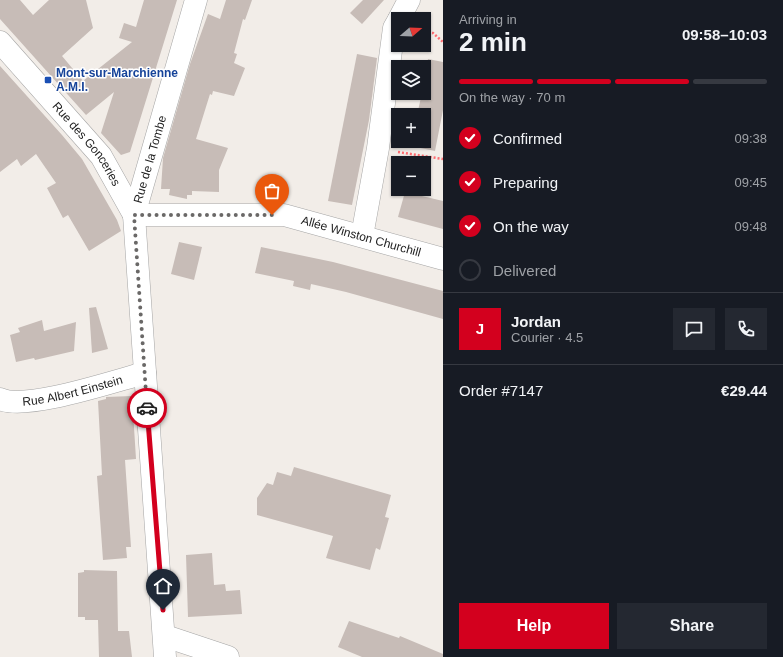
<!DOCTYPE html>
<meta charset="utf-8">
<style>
:root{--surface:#171b24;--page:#242831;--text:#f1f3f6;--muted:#9ea1a6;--line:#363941;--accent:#d3001e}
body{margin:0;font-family:Arial,sans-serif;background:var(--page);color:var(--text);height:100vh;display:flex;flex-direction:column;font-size:15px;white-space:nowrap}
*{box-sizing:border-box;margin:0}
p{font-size:13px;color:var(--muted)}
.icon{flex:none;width:22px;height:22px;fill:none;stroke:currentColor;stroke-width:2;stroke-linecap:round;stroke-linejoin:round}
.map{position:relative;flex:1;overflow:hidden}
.side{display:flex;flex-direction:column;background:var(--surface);width:340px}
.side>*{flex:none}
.needle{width:26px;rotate:71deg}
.controls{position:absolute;left:391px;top:12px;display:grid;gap:8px}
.controls a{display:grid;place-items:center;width:40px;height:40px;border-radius:0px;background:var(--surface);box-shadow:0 1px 3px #0004;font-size:20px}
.pin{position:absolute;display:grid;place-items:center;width:34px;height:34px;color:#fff;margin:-41px -17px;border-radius:50% 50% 50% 0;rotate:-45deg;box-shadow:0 0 4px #0007}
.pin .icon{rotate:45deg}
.courier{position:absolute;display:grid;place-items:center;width:40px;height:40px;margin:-20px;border:3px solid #d3001e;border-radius:50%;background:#fff;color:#222;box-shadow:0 1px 5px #0007}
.summary em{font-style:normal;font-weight:700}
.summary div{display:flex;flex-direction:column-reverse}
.summary{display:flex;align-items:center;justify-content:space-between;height:68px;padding:0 16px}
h1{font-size:26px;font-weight:700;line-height:30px}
.bar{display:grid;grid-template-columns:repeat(4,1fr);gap:6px 4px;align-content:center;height:48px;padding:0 16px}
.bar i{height:5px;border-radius:3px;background:var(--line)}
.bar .on{background:var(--accent)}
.bar p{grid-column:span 4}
.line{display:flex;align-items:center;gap:10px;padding:0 16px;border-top:1px solid var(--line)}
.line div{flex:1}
.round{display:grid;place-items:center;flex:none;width:42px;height:42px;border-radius:0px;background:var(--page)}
ol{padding:0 16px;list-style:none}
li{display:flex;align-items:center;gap:12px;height:44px}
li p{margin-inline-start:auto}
li .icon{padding:4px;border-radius:50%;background:var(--accent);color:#fff;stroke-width:4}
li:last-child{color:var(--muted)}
li i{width:22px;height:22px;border:2px solid var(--line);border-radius:50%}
.action{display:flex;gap:8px;margin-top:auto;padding:8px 16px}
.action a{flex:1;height:46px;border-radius:0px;background:var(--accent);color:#fff;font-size:16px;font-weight:700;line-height:46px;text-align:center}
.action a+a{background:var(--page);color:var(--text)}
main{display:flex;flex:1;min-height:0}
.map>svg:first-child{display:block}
.building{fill:#c7bcb7}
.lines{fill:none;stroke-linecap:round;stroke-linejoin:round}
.minor-casing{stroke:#a5a5a5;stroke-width:23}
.path{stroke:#ff6c71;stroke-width:2.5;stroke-dasharray:2 2;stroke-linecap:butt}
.minor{stroke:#fff;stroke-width:22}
.done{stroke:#6a6867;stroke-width:4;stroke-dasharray:0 7.2}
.route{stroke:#d3001e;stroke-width:5}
.transit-dot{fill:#1a4fb4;stroke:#fff;stroke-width:1.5}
.labels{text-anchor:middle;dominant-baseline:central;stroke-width:3;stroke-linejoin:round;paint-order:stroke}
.transit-label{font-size:12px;font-weight:bold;fill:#164399;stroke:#fff;text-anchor:start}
.street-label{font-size:12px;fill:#212121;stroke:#fff}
</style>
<main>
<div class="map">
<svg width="443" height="657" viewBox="0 0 443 657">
<rect width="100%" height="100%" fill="#f2ede8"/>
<!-- building -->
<g class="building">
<polygon points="0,0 20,0 33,15 49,0 86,0 93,28 62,56 83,81 132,42 119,38 124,23 136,27 144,0 177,0 130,152 121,155 101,133 114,92 86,115 0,19"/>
<polygon points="226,0 252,0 245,20 243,19 234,53 237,54 234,63 245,68 234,96 213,91 212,95 210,94 196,139 228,148 219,170 219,192 192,191 192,195 187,195 187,199 169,195 170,189 161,189 163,158 190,64 208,14 220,19"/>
<polygon points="363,0 384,0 362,24 350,13"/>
<polygon points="357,54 377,58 369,120 352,205 328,201"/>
<polygon points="428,59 443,62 443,110 435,151 411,146 412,141 424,141 424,115 417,115 422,93 424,93 424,80"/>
<polygon points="0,66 62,135 82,159 117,220 121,231 89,251 68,215 63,218 47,188 56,183 36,154 21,166 17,159 0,172"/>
<polygon points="405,192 443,201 443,229 398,217"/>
<polygon points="179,242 202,247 194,280 171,274"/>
<polygon points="261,247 333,262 443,291 443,319 346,292 311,284 310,290 293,286 294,281 255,273"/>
<polygon points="96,307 108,349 92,353 89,308"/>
<polygon points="42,320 44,331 76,322 74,351 35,360 34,358 16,362 10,335 20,332 18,328"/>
<polygon points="132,396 136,459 125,460 131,547 126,547 127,558 103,560 97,476 102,475 98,401 106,399 106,397"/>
<polygon points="294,467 391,495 385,517 389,518 380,550 376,548 370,570 326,558 333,536 257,515 257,498 267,483 273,485 277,472 291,476"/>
<polygon points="212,553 214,585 225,584 226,591 240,590 242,614 188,617 186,555"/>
<polygon points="84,570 117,571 118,631 129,631 132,657 99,657 98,620 85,620 85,617 78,617 78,573 84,572"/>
<polygon points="349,621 399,638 400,636 443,654 443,657 362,657 338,647"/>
</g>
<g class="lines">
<!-- minor casing -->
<g class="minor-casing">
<g id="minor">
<polyline points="399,19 409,0"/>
<path id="s1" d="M0 42 101 156 134 215"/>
<path id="s2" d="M134 215H284L443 259"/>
<polyline points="362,236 378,148 394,28 398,21"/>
<path id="s3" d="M0 399C26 411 114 381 145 373"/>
<polyline points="165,636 228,657"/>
<path id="s4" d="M165 657 134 215 196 0"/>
</g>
</g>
<!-- path -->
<g class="path">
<polyline points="424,32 433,33 443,42"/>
<polyline points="398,152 443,159"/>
</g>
<!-- minor -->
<use href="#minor" class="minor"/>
</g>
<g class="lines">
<!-- done -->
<polyline class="done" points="147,408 134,215 272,215"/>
<!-- route -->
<polyline class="route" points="147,408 163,610"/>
</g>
<!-- markers -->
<rect class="transit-dot" x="44" y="76" width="8" height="8" rx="2"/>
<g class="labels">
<!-- transit labels -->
<g class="transit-label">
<text x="56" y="73">Mont-sur-Marchienne<tspan x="56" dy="14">A.M.I.</tspan></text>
</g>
<!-- street labels -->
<g class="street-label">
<text stroke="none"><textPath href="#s1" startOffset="134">Rue des Gonceries</textPath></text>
<text stroke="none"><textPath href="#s4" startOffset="501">Rue de la Tombe</textPath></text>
<text stroke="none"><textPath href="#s2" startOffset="230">Allée Winston Churchill</textPath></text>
<text stroke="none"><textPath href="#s3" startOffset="74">Rue Albert Einstein</textPath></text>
</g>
</g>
</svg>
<div class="controls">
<a><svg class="needle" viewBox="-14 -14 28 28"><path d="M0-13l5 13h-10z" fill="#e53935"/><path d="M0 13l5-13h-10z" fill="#9ea1a6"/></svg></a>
<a><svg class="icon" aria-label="layers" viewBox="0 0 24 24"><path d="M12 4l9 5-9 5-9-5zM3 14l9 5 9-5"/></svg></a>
<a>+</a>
<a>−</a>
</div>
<div class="pin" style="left:272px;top:215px;background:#ea580c"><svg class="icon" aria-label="bag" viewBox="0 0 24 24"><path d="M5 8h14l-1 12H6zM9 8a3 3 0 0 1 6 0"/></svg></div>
<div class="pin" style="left:163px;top:610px;background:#1f2937"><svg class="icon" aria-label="home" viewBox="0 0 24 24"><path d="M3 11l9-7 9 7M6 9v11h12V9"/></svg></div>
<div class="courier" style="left:147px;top:408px"><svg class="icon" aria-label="car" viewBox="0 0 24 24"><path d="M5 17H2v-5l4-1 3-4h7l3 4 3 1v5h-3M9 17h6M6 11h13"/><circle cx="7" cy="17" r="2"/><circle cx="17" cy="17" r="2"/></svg></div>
</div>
<section class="side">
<div class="summary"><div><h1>2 min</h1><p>Arriving in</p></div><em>09:58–10:03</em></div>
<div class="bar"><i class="on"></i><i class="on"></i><i class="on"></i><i></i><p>On the way · 70 m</p></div>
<ol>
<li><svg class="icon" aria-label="check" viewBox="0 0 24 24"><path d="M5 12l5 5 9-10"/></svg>Confirmed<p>09:38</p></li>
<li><svg class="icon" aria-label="check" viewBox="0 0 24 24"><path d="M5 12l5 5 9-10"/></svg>Preparing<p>09:45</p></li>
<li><svg class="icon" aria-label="check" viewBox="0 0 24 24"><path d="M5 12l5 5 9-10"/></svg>On the way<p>09:48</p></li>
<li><i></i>Delivered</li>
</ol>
<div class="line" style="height:72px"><b class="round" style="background:var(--accent);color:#fff">J</b><div><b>Jordan</b><p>Courier · 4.5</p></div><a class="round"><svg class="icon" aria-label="chat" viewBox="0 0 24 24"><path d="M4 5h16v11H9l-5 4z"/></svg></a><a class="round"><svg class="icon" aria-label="phone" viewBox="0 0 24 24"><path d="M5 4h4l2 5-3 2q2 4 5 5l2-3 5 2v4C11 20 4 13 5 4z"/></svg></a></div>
<div class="line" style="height:52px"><div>Order #7147</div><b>€29.44</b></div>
<div class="action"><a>Help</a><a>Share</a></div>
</section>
</main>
